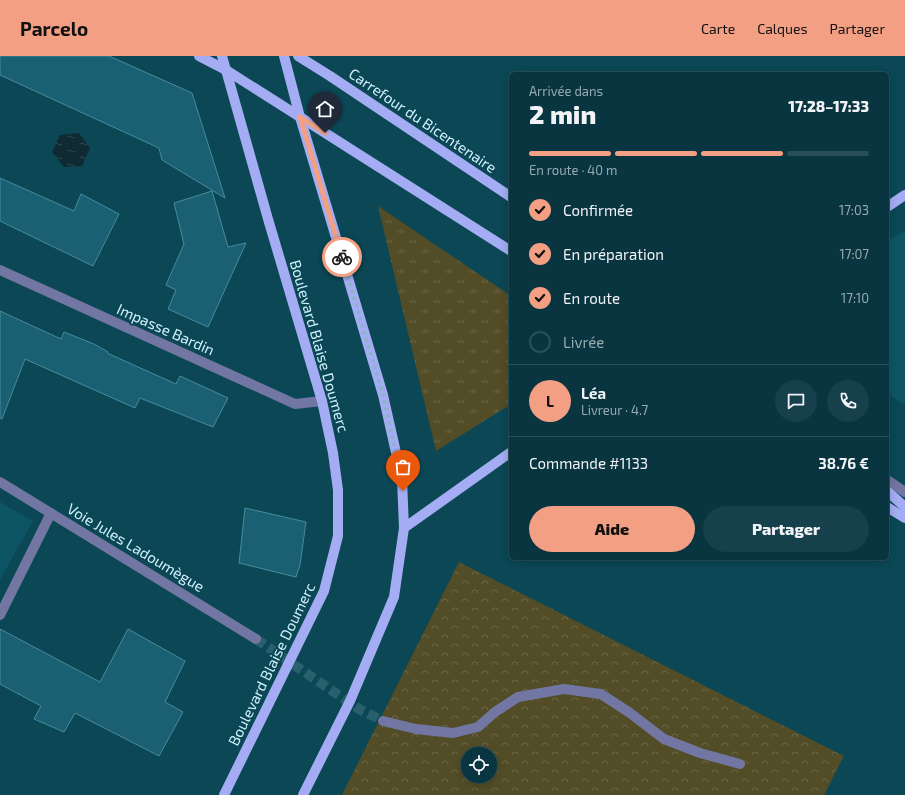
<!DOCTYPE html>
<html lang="fr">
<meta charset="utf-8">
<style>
:root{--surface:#083540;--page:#16404b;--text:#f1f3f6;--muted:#98abb1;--line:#295059;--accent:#f39f83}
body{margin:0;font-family:"Exo 2",sans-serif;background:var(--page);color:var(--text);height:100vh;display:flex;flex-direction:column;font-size:15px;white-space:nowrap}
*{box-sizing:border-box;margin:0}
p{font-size:13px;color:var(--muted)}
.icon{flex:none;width:22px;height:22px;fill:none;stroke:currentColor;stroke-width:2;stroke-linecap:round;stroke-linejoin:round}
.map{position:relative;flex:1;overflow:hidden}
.side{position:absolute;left:509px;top:16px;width:380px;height:488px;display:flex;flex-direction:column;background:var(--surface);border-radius:6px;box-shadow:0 2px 10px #0003,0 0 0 1px var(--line)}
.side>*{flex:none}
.controls{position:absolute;left:461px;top:691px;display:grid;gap:8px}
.controls a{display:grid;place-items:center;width:36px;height:36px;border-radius:50%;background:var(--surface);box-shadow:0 2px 10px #0003,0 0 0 1px var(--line);font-size:20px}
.pin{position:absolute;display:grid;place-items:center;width:34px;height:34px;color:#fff;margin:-41px -17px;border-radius:50% 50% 50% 0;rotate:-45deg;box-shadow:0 0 4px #0007}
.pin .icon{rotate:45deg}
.courier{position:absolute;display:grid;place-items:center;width:40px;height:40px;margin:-20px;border:3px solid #f39f83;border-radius:50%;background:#fff;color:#222;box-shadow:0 1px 5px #0007}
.head em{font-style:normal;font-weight:800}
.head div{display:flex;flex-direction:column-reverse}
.head{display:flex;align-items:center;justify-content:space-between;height:68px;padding:0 20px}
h1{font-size:26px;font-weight:800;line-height:30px}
.bar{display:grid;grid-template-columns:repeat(4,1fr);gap:6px 4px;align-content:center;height:48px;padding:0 20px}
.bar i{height:5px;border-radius:3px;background:var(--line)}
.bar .selected{background:var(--accent)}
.bar p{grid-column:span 4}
.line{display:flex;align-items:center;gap:10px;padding:0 20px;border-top:1px solid var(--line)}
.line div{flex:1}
.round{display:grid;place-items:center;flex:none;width:42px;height:42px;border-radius:21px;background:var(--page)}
ol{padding:0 20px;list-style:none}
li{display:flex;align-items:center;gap:12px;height:44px}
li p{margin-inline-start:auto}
li .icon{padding:4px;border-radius:50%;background:var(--accent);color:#111;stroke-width:4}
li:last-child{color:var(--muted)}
li i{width:22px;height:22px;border:2px solid var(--line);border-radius:50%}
.primary-button{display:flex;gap:8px;margin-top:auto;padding:8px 20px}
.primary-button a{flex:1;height:46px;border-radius:24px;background:var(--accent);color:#111;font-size:16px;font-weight:800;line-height:46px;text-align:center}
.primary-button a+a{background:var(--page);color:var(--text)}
header{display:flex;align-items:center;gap:24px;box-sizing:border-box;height:56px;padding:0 20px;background:var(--accent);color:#111}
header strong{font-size:19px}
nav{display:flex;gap:22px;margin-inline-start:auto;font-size:14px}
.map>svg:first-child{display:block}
.built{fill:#0d5565}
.grass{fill:url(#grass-tufts)}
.park{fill:url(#park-crowns);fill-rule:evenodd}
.water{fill:url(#water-ripples)}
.building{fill:#1a6072;stroke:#468ca0}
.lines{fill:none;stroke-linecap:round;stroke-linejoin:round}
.minor-tunnel{stroke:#28606e;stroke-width:10;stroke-dasharray:10 5;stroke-linecap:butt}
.minor{stroke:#7176a2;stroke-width:10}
.major{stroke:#a4acf3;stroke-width:10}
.done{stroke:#8ab6c2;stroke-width:4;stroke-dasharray:0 7.2}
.route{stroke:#f39f83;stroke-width:5}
.labels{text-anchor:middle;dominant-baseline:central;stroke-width:4;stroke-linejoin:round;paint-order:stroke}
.street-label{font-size:15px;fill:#cff1fc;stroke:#0b4755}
</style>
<header>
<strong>Parcelo</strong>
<nav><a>Carte</a><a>Calques</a><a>Partager</a></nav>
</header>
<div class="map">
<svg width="905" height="739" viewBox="0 0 905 739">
<defs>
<pattern id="grass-tufts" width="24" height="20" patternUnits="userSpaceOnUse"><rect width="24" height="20" fill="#524c27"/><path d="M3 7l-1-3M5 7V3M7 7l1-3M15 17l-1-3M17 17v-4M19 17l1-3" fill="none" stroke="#6a6647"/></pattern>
<pattern id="park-crowns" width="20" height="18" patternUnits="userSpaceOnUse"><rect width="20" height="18" fill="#524c27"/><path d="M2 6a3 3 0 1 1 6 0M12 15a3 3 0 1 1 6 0" fill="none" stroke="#6a6647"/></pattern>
<pattern id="water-ripples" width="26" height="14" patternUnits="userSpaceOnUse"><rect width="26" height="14" fill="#0f2a32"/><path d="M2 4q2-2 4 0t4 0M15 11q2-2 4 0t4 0" fill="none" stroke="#314951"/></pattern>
</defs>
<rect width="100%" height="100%" fill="#0b4755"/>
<!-- built -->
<g class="built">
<polygon points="905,175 905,349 887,337 887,185"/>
<polygon points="0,446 33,465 0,524"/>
</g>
<!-- grass -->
<polygon class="grass" points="378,150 511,240 511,348 436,395"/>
<!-- park -->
<path class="park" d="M459 506 844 700 824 739H342ZM468 698H490V720H468Z"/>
<!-- water -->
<polygon class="water" points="79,77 90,92 82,110 64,111 52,96 60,79"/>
<!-- building -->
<g class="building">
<polygon points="0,0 109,0 192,37 225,142 162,104 159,92 0,19"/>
<polygon points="0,122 74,155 81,138 119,158 93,210 0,165"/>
<polygon points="212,135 228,191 246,187 208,271 168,253 176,234 166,229 184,188 174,147"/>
<polygon points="0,255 61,283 64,276 94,288 108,296 107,297 176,328 180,320 228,342 213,371 140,342 135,352 25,303 2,363 0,362"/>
<polygon points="245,452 306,466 300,509 296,521 239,507"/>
<polygon points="0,573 100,626 128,573 185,605 165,646 183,656 159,700 75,657 64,676 34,663 41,650 0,628"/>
</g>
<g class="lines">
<!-- minor-tunnel -->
<polyline class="minor-tunnel" points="256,583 359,653 383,665"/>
<!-- minor -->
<g class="minor">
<polyline points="0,214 295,348 322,345"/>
<polyline points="887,424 905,436"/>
<polyline points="0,426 256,583"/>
<polyline points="0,559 51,457"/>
<polyline points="383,665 416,673 453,677 478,671 495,656 518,641 564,633 601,638 630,657 664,683 700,697 740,708"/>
</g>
<!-- major -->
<g class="major">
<polyline points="199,0 226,14 511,195"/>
<polyline points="222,0 268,163 322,345 333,397 338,434 338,480 324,535 224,739"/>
<polyline points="284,0 300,61 383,339 402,423 404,472 394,541 350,645 303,739"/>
<polyline points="298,0 330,20 511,141"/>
<polyline points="887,151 905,139"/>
<polyline points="887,435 905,451"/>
<polyline points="887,451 905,462"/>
<polyline points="404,472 511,396"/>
</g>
</g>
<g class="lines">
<!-- done -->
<polyline class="done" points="342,201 383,339 402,423 403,435"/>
<!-- route -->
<polyline class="route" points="325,77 300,61 342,201"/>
</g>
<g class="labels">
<!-- street labels -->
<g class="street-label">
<text transform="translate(423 64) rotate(34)">Carrefour du Bicentenaire</text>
<text transform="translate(166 273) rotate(24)">Impasse Bardin</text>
<text transform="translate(320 290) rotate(74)">Boulevard Blaise Doumerc</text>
<text transform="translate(136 491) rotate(31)">Voie Jules Ladoumègue</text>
<text transform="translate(271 608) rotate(-64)">Boulevard Blaise Doumerc</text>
</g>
</g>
</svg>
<div class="controls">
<a><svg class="icon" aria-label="locate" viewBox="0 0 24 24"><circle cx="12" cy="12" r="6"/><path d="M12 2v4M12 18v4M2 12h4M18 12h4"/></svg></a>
</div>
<div class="pin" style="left:403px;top:435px;background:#ea580c"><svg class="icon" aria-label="bag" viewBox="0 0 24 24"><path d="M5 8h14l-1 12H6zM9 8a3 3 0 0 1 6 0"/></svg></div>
<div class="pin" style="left:325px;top:77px;background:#1f2937"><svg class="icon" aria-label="home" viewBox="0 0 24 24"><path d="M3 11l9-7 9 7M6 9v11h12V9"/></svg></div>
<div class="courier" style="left:342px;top:201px"><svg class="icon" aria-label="bike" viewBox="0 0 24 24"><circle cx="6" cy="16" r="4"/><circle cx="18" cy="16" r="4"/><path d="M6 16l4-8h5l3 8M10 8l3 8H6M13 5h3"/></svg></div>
<section class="side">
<div class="head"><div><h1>2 min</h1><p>Arrivée dans</p></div><em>17:28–17:33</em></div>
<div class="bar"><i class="selected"></i><i class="selected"></i><i class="selected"></i><i></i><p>En route · 40 m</p></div>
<ol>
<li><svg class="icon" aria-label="check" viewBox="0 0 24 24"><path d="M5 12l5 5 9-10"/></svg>Confirmée<p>17:03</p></li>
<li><svg class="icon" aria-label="check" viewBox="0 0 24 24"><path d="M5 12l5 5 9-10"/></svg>En préparation<p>17:07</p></li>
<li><svg class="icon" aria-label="check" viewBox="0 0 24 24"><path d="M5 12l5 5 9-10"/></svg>En route<p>17:10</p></li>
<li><i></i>Livrée</li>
</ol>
<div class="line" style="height:72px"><b class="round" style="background:var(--accent);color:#111">L</b><div><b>Léa</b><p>Livreur · 4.7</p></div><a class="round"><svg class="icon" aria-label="chat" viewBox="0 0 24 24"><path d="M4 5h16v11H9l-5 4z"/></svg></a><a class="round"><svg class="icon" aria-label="phone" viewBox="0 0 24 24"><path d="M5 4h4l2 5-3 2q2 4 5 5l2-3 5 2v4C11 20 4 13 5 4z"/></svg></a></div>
<div class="line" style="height:52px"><div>Commande #1133</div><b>38.76 €</b></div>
<div class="primary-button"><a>Aide</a><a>Partager</a></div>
</section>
</div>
